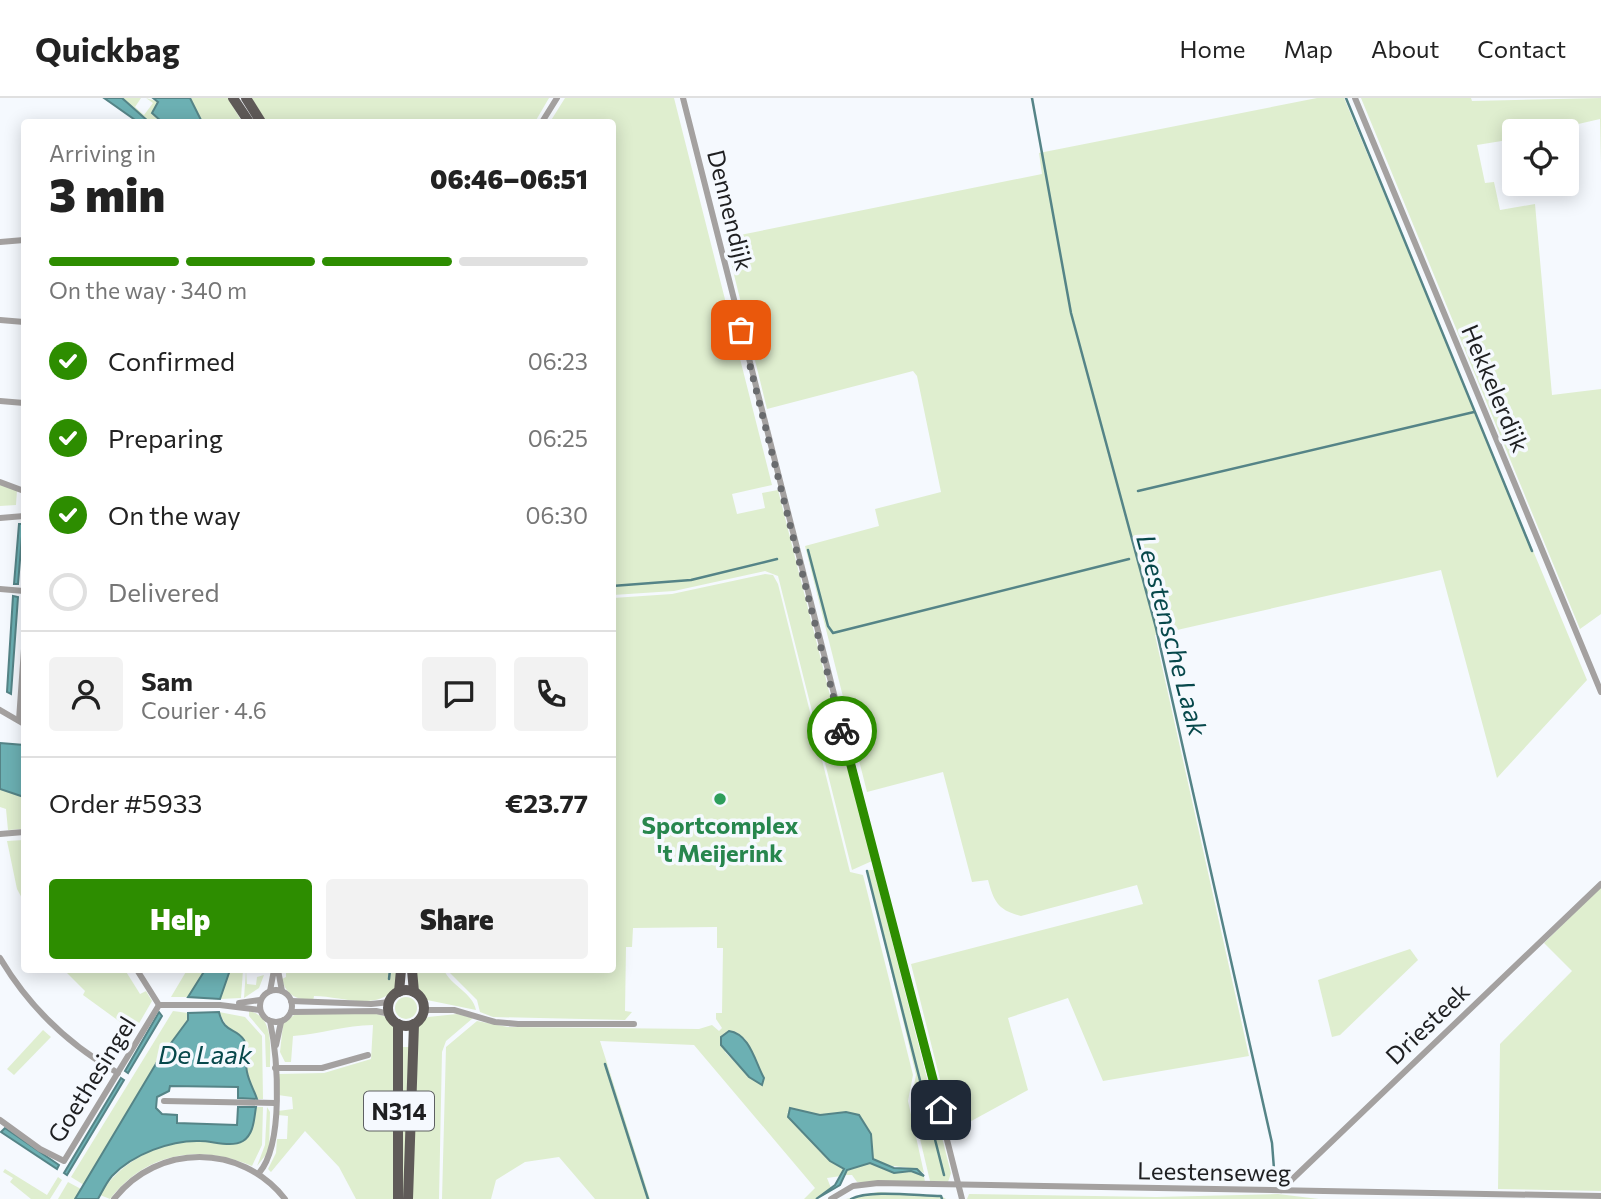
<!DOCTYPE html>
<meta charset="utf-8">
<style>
:root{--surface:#fff;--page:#f2f2f2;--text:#222;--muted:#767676;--line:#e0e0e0;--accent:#2d8d00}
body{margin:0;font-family:Commissioner,sans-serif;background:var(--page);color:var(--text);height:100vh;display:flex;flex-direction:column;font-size:26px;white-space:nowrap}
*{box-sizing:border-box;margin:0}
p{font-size:23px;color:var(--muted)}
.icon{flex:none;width:38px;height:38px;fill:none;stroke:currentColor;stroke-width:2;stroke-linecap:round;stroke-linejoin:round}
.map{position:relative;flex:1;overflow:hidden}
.sheet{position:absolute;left:21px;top:21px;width:595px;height:854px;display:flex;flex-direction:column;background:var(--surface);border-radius:7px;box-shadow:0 4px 18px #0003}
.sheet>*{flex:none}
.fabs{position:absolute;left:1502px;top:21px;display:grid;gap:14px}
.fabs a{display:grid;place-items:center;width:77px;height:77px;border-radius:7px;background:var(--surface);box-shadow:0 4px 18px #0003;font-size:35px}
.pin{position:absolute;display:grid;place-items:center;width:60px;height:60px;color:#fff;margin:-30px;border-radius:14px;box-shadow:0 4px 10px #0006}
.courier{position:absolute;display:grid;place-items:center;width:70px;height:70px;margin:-35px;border:5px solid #2d8d00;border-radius:50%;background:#fff;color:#222;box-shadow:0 2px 9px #0007}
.summary em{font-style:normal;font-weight:800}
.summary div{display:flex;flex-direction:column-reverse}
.summary{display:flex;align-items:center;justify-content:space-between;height:119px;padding:0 28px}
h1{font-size:46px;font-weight:800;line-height:52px}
.bar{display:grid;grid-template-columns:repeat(4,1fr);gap:10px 7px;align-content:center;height:84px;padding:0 28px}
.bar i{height:9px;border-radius:5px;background:var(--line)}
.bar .selected{background:var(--accent)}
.bar p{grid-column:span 4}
.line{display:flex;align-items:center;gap:18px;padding:0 28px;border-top:2px solid var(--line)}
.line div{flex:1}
.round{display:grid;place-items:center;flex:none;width:74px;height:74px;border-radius:7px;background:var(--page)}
ol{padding:0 28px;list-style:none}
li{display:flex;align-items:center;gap:21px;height:77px}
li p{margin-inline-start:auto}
li .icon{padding:7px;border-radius:50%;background:var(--accent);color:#fff;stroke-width:4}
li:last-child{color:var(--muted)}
li i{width:38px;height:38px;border:4px solid var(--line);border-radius:50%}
.cta{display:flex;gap:14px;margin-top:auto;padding:14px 28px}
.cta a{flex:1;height:80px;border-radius:7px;background:var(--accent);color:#fff;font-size:28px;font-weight:800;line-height:80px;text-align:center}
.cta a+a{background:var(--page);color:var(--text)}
header{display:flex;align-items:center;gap:42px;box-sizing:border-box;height:98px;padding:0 35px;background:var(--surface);border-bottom:2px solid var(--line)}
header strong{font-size:33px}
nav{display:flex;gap:38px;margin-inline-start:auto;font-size:24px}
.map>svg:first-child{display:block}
.green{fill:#dfeecf;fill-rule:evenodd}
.water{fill:#6cb0b3;stroke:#558487;stroke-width:2}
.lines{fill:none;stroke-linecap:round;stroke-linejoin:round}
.stream{stroke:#558487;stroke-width:2.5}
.minor{stroke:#a4a1a0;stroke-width:6}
.primary{stroke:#5f5a58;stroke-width:10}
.done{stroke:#696b6e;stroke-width:7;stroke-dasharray:0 12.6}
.route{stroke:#2d8d00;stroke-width:9}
.leisure-dot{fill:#2e9e5b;stroke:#f5f9fe;stroke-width:2.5}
.labels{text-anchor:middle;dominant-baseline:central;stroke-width:7;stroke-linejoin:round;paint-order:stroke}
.shield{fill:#f5f9fe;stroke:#5e6063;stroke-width:2}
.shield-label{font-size:23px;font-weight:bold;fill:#1e1f21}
.street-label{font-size:24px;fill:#1e1f21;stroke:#f5f9fe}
.leisure-label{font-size:24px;font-weight:bold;fill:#27864d;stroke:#f5f9fe}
.water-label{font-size:26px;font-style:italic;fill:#07484b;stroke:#f5f9fe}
</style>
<header>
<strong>Quickbag</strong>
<nav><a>Home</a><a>Map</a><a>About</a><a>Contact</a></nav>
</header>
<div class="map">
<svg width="1601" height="1101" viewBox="0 0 1601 1101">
<rect width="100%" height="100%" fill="#f5f9fe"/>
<!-- green -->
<g class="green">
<polygon points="122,0 141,0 135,9 144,17 153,5 146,0 159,4 152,15 162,24 149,24"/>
<polygon points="190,0 228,0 242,24 202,24"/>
<polygon points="249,0 549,0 535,24 264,24"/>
<polygon points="565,0 674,0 772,387 732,396 737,416 765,410 762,395 778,392 872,763 852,772 778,478 765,473 674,493 613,497 612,24 550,24"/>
<path d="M1317 0H1344L1587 582 1497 680 1441 472 1155 537 1249 958 1103 983 1068 900 1008 920 1028 992 953 1033 911 866 1143 806 1137 787 1021 818C998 812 994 804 988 782L972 784 943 674 867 694 805 448 879 428 875 411 941 394 917 278 913 273 767 311 725 140 1042 76 1039 55Z"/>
<polygon points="1361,0 1471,0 1472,3 1601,0 1601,66 1600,21 1548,33 1514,33 1514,41 1477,47 1485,85 1494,84 1500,112 1535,106 1552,297 1601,291 1601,516 1580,531"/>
<polygon points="0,386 17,392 16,407 0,408"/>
<path d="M765 476 773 477 778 486 850 774 863 777 913 977 908 1003 924 1075C909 1066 891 1072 872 1061L871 1035 859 1017C846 1012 837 1017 823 1017 810 1016 801 1012 787 1014L830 1063 844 1071 841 1078 827 1080 831 1090 816 1101H804L815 1090 694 947 600 943 650 1101H595L559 1059 525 1064 496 1082 491 1101H442L446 949 477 923 508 929 699 931 712 927 719 933 722 930 716 921V915H722L723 850H717V829L633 830 632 849H626L625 913 632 914 625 922 493 919 480 914 477 902 447 872H612L613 500 672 496ZM733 933 745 941 764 980 749 979 725 954 726 934Z"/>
<polygon points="0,691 24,699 24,731 8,732 6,711 0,709"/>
<polygon points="24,742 24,804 17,791 7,743"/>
<polygon points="867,772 874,772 951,1075 948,1084 930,1083 911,1003 916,977"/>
<polygon points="1601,789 1601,1093 1498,1091 1500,946 1572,873 1544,845"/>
<polygon points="1410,851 1418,862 1340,937 1332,939 1318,882"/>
<polygon points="64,872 125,872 140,896 146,893 152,903 134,934 83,897 85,893"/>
<polygon points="187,872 205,872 188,899 171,899"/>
<polygon points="230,872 243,872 241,900 220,901"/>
<polygon points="246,872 247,886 256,887 257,879 264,877 259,890 244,900"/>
<path d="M286 872H399L396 890C374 914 342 898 314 898L313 903C297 901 286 898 282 881L286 879Z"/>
<path d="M415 872H444C450 887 473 895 476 912L427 902 419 893Z"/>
<circle cx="406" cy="910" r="11"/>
<polygon points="173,913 188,915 188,922 157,964 84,1087 71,1079"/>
<path d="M249 913C274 918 270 949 270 969H266L265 937 249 918Z"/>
<polygon points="219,914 245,919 262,938 263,1001 257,1001 247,974 249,960 241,938 229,933"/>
<path d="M306 914 378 916 386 919 394 929 395 1101H356L339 1069 305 1033 271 1074 268 1071 276 1055 277 1041H287L288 1018 278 1017V1013L293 1011 292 999 278 997 279 976 324 975 371 961 373 927C346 927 321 936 293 938L291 964H285L280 954 283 926 294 917Z"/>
<polygon points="457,916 473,920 446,943 442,954 439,1101 410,1101 416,930 428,919"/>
<polygon points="43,932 51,939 14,977 7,971"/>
<polygon points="403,949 409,949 406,1101 400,1101"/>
<path d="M256 1009H263L262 1047 252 1068C199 1046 147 1054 110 1101L100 1097C119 1064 160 1043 198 1043 212 1043 228 1049 242 1044L253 1031Z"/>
<polygon points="267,1009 270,1014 269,1053 257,1068 265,1047"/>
<polygon points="870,1065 894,1075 911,1073 924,1078 925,1084 857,1084 852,1077 844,1077 848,1072"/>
<polygon points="5,1071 47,1097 58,1079 62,1082 50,1101 31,1101 10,1084 13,1080 3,1074"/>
<polygon points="68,1084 81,1091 75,1101 58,1101"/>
<polygon points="878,1094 943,1099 946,1101 846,1101"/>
<polygon points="969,1096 1156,1099 1278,1096 1319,1101 967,1101"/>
</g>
<!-- water -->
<g class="water">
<polygon points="104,0 122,0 149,24 138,24"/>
<polygon points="153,0 190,0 202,24 162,24 152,15 158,4"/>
<polygon points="19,426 23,426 18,486 14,486"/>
<polygon points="13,498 18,499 11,596 7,594"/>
<polygon points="0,645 24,647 24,699 0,691"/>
<polygon points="205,872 230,872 220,901 188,899"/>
<polygon points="159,914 162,918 128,975 125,973"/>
<path d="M219 914C224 936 236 929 244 942 252 955 244 962 247 974 249 984 254 992 257 1001L238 1000V989L170 988 169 993 157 999 156 1010 162 1016 177 1017V1025L237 1027 238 1009H256C254 1021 254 1036 243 1043 231 1050 213 1043 200 1043 171 1042 133 1056 112 1078 106 1085 102 1094 98 1101H75L157 964 188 922V915Z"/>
<path d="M729 933C750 936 755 964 764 980L762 987 749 979 721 947V939Z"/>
<polygon points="121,980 124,982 67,1077 64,1075"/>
<polygon points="790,1010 820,1017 846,1014 859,1017 871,1036 873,1061 894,1070 917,1071 924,1078 911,1073 894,1075 870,1065 847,1072 840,1087 816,1101 835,1087 844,1071 830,1063 788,1019"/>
<polygon points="5,1030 59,1067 57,1071 1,1034"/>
</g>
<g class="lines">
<!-- stream -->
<g class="stream">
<polyline points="1032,0 1071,215 1156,530 1272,1045 1275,1084"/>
<polyline points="1346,0 1532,453"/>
<polyline points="1138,393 1474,314"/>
<polyline points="808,452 828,528 833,535 1129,461"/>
<polyline points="612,488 691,482 777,461"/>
<polyline points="867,773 944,1077"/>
<polyline points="389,881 390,872"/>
<polyline points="605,966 648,1101"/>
<path d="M851 1101C869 1091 919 1098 941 1098L942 1101"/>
</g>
<!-- minor -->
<g class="minor">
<polyline points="683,0 962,1101"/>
<polyline points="1355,0 1601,594"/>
<polyline points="542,24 557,0"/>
<polyline points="0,144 24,142"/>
<polyline points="0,222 24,224"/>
<polyline points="0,303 24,305"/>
<polyline points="0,384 24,393"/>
<polyline points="0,420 24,418"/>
<polyline points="0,491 24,493"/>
<polyline points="0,612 24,626"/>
<polyline points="19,622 24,551"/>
<polyline points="0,736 24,734"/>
<path d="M0 860C29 909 69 947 118 975"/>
<polyline points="137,872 159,907"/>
<polyline points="278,872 282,893"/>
<circle cx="276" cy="908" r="16"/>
<polyline points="270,893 274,872"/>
<polyline points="291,903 371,906 390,904"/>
<polyline points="239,905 260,902"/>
<polyline points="159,907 220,907 260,912"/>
<polyline points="424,912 454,912 495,924 518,926 634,926"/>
<polyline points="291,914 376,913 390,916"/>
<polyline points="276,947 281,924"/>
<polyline points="275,970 322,970 368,957"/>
<polyline points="164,1003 275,1005"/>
<polyline points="0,1022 40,1051 64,1063 159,907"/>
<path d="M259 1075C284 1046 278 961 270 923"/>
<polyline points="1281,1092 1601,786"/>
<path d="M114 1101C158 1045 241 1045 285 1101"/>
<polyline points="831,1101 853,1088 878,1085 1601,1098"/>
</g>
<!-- primary -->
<g class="primary">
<polyline points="233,0 249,24"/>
<polyline points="246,0 261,24"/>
<polyline points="412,872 414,894"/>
<circle cx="406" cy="910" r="18"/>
<polyline points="399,894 401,872"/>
<polyline points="398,1101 398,926"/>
<polyline points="408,1101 414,926"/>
</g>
</g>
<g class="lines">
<!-- done -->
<polyline class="done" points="741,232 842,633"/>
<!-- route -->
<polyline class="route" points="842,633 941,1012"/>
</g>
<!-- markers -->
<circle class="leisure-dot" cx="720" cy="701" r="7"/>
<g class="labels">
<!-- shield labels -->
<rect class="shield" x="364" y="993.5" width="70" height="39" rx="5"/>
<g class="shield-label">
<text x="399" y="1013">N314</text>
</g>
<!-- street labels -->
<g class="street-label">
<text transform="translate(731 112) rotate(76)">Dennendijk</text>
<text transform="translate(1496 290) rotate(67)">Hekkelerdijk</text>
<text transform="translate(1427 925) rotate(-44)">Driesteek</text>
<text transform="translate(91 981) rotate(-58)">Goethesingel</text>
<text transform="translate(1214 1073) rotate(1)">Leestenseweg</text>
</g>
<!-- leisure labels -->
<g class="leisure-label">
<text x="720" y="726">Sportcomplex<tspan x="720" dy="28">'t Meijerink</tspan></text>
</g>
<!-- water labels -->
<g class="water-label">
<text transform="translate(1173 537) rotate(75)">Leestensche Laak</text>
<text x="205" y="955">De Laak</text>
</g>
</g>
</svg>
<div class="fabs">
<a><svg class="icon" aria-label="locate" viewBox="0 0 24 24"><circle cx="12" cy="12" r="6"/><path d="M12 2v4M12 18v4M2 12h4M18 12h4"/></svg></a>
</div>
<div class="pin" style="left:741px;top:232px;background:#ea580c"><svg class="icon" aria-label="bag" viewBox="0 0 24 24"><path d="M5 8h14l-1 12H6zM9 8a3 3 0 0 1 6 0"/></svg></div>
<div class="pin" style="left:941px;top:1012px;background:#1f2937"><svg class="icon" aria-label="home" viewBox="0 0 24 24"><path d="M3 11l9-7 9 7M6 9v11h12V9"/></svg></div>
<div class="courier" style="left:842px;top:633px"><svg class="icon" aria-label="bike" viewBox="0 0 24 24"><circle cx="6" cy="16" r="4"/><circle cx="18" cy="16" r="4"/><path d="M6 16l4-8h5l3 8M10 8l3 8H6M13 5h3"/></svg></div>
<section class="sheet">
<div class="summary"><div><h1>3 min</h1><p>Arriving in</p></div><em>06:46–06:51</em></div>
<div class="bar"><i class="selected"></i><i class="selected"></i><i class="selected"></i><i></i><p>On the way · 340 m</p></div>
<ol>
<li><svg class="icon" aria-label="check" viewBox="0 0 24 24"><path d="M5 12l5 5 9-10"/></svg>Confirmed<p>06:23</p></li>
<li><svg class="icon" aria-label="check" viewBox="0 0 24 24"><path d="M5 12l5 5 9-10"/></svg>Preparing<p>06:25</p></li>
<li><svg class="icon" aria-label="check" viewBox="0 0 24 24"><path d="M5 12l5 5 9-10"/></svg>On the way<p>06:30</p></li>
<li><i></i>Delivered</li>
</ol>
<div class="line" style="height:126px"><a class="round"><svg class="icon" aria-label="person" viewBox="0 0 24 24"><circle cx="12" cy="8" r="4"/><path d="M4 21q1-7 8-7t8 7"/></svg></a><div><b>Sam</b><p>Courier · 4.6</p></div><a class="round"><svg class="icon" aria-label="chat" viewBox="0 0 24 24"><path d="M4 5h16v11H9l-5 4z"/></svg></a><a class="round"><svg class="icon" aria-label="phone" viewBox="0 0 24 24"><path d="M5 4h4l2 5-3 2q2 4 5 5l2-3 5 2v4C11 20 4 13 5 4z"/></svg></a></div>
<div class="line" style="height:91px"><div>Order #5933</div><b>€23.77</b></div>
<div class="cta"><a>Help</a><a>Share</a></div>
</section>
</div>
